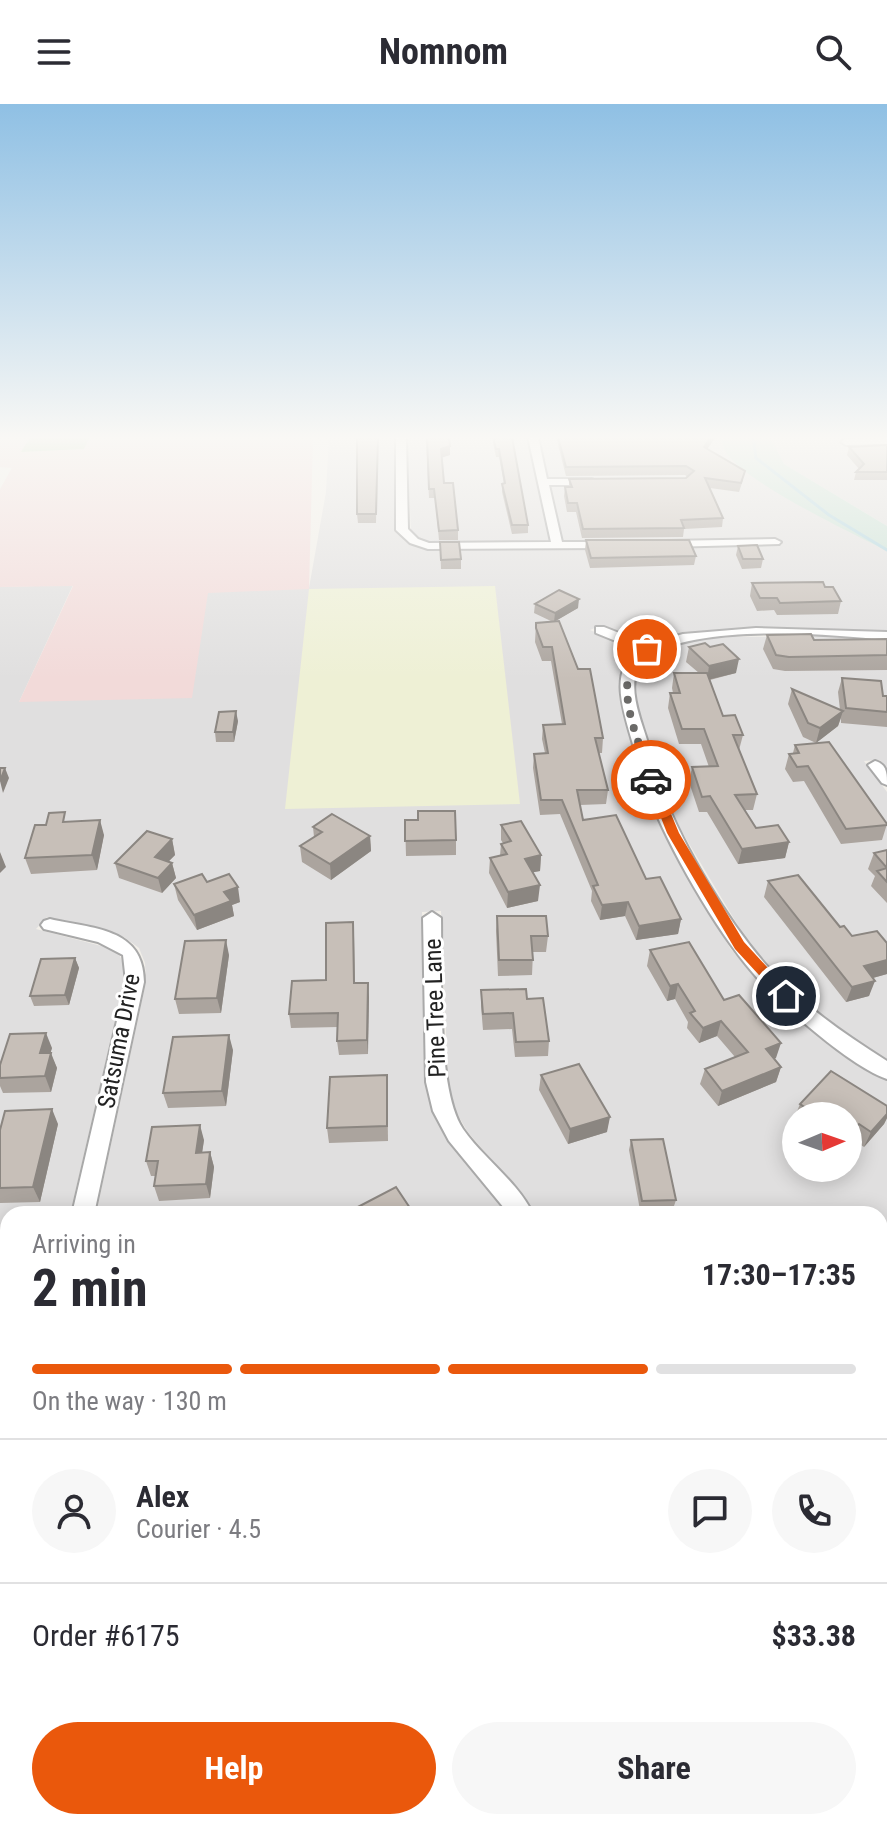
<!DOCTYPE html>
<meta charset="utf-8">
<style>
:root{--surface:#fff;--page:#f7f7f7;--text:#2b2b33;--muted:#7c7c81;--line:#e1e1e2;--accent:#ea580c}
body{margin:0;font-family:"Roboto Condensed",sans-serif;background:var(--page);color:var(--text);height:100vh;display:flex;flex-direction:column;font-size:30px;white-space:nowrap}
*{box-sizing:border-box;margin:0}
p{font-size:26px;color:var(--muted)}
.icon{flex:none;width:44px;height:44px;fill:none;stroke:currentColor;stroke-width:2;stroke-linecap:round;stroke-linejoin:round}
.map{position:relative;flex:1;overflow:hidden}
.side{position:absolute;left:0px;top:1102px;width:888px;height:624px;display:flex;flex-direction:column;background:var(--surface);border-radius:24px 24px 0 0;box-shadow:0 4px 20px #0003}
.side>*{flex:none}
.needle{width:52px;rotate:88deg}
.fabs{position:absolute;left:782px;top:998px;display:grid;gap:16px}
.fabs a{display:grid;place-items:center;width:80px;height:80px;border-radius:50%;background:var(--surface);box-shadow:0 4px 20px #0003;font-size:40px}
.pin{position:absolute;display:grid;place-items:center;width:68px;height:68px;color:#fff;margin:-34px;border:4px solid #fff;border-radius:50%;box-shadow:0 2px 8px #0007}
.courier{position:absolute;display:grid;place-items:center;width:80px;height:80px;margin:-40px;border:6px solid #ea580c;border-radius:50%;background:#fff;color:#222;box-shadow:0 2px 10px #0007}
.overview em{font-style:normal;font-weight:700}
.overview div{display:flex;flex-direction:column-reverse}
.overview{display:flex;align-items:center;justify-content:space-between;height:136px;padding:0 32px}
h1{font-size:52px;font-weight:700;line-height:60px}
.bar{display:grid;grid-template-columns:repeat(4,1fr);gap:12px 8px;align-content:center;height:96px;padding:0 32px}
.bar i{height:10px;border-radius:6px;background:var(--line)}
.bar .current{background:var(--accent)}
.bar p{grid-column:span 4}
.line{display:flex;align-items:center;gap:20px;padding:0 32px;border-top:2px solid var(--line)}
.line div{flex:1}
.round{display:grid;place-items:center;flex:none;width:84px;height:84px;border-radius:42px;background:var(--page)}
.action{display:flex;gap:16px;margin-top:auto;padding:16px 32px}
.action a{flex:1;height:92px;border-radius:48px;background:var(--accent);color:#fff;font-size:32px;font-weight:700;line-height:92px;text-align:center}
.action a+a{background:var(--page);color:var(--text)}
header{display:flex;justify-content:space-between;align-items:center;height:104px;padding:0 32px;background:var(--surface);font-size:36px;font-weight:700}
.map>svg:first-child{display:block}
.residential{fill:#e0dfdf;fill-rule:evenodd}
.commercial{fill:#f2dad9}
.farmland{fill:#eef0d5}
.forest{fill:#add19e}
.wetland{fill:#c6e0d4}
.water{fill:#aad3df}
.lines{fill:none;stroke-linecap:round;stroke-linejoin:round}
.stream{stroke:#aad3df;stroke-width:3}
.minor-casing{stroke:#a9a9a9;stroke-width:4}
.minor{fill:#fff;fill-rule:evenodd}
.wall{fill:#aba49e}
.shaded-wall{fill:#8b8681}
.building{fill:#c7bfb8;stroke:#8b8681;stroke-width:2}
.route{fill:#ea580c}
.done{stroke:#6b6a68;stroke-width:8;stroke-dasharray:0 14.4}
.labels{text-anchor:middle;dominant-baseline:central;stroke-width:6;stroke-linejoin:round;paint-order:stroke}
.street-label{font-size:24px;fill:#222;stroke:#fff}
</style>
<header><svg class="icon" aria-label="menu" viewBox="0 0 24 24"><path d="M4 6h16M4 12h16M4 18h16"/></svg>Nomnom<svg class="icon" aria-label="search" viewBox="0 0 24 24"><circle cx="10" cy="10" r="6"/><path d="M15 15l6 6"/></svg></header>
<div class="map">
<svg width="887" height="1726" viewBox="0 0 887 1726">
<rect width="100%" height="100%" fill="#f2efe9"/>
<!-- residential -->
<g class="residential">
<path d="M329 333H395L396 426 406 438 424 444 782 441 780 436 563 439 549 380 690 374 548 376 538 333H720L728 351 755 372 794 398 887 447V528L842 525 714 526 680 529 645 540 599 522 590 526 637 545 621 566 619 592 646 689 664 730 730 844 759 878 797 913 841 947 887 976V1304H880V1110H537L467 1027 454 1004 448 977 441 807 422 808 425 978 432 1008 446 1035 508 1110H96L146 878 145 859 139 844 124 833 47 813 36 825 109 844 119 850 124 862V879L70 1110H8V1136H0V483L73 481 19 598 208 488 309 484 326 388ZM796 1012H848V1064H796Z"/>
<polygon points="407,333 527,333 550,439 431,439 411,430"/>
<polygon points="770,333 887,333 840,337 842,340 887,339 887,422 784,360"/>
<polygon points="844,532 887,535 887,665 880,656 864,657 887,688 887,957 814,906 777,872 749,840 682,728 664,688 635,592 636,568 645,552 663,541 717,533"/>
<polygon points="0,1157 8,1157 8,1718 190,1718 188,1726 0,1726"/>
<polygon points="880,1330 887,1330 887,1726 743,1726 734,1718 880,1718"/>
<polygon points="228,1718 448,1718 447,1726 225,1726"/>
</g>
<!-- commercial -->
<polygon class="commercial" points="0,333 30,333 22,348 84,345 90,333 313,333 309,485 208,489 192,594 19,598 73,482 0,483 0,385 12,364 0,363"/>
<!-- farmland -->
<polygon class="farmland" points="495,482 520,700 285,705 309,485"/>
<!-- forest -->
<polygon class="forest" points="30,333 90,333 84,345 21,348"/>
<!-- wetland -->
<path class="wetland" d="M720 333H770L784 360 887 422V447C850 428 750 381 727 350 724 346 722 338 720 333Z"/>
<!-- water -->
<polygon class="water" points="464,1718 710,1718 720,1726 463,1726"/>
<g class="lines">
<!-- stream -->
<polyline class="stream" points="753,333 756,354 829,411 887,446"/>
<!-- minor casing -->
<g class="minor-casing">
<g id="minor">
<polygon points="396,333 406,333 408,425 418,435 429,439 551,438 528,333 538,333 547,375 592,375 597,378 592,381 549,381 562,438 609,438 615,441 609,444 428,445 410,439 396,426"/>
<polygon points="887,334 887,340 846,341 841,338 846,335"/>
<polygon points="775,435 781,438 779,440 666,443 660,440 666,437"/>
<path d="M596 523H604L647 540 683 530 756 524 887 528V536C821 529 699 520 643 554 625 579 639 610 647 636 652 654 656 672 663 689 684 744 728 818 767 862 801 900 844 930 887 957V975C851 963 778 899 753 869 715 825 669 744 648 690 641 673 637 654 632 637 624 608 608 567 638 546L596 529Z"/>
<path d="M875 657C887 660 887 670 887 681L882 679 868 661Z"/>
<path d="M432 808 441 814C442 866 436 985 463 1025 483 1054 518 1078 533 1110H509L449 1037 433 1007 426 978 423 814Z"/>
<path d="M50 815C92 825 144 823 144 878L94 1110H72L126 878 123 851 98 838 44 825 41 821 44 817Z"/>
<rect x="0" y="1136" width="8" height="20"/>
<rect x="880" y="1304" width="7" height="26"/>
<polygon points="193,1718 225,1718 223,1726 191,1726"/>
</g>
</g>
<!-- minor -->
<use href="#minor" class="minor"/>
</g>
<!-- wall -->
<g class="wall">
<polygon points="378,333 376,419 358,419 357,410"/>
<polygon points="426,333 450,351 441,353 444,379 458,426 458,436 439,436 435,394 429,394"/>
<polygon points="492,333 512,333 528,421 528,429 512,430 502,388 502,380 504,380 499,353 496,353"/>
<polygon points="556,333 716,333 707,345 743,376 739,388 710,384 723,414 722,423 684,425 683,433 582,434 576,408 567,408 564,392 565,383 569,383 569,375 686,374 688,373 685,371 566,372"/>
<polygon points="887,341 887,376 854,376 856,368 859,365 847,351 849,343"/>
<polygon points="586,436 696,452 694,461 590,464 585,446"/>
<polygon points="440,438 461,455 461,465 441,465"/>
<polygon points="738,442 763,455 761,464 742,465 736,451"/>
<polygon points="752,479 825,483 841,497 838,510 777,511 774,506 757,507 750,492"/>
<polygon points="535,500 578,504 555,517 603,634 602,649 599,649 608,686 606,700 580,701 583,716 646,775 681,815 678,830 636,836 625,812 600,816 591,797 592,787 560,710 540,711 533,664 534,650 545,649 542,635 543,621 562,620 551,557 542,557 535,538 536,519 553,518 534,509"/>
<polygon points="767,531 814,536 887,535 887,566 785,567 773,565 763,545"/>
<polygon points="689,543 736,569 710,576 723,612 743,631 739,646 757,690 753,706 744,706 756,724 789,738 785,754 738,760 707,708 699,708 689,678 692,663 709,663 701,640 679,640 668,604 670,589 673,589 672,584 674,569 699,569 686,558"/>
<polygon points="842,574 883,592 887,592 887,623 841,619 841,614 838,622 816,639 803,633 788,600 792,585 840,606 838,588"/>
<polygon points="238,617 234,638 216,638 215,628"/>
<polygon points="795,641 887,720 882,736 841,740 804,677 793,678 785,665 789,650 793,649"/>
<polygon points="405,716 456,736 456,751 406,752"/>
<polygon points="68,717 104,731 97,766 31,770 25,754 46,721"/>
<polygon points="501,721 541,751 540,767 532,768 538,797 507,804 489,769 490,754 500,752 501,740 503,739 501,736"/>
<polygon points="313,723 370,732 371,747 331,776 302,758 300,742 314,733"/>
<polygon points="172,735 175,751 169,757 172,759 176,774 162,789 119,774 115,759"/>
<polygon points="887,746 887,799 871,782 875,772 868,765 874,749"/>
<polygon points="768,777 852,832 887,839 887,870 873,874 869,892 846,898 764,793"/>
<polygon points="207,778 240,798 232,801 234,812 197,826 178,796 174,780"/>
<polygon points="497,812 548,832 546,848 533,848 532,871 498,872 496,827"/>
<polygon points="354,832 355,879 368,879 368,950 339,951 337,937 338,923 291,924 289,910 326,876"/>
<polygon points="650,846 724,896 776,954 774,955 781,963 776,978 718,1002 700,980 705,965 735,953 717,932 699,939 687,924 688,918 675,895 667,897 647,862"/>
<polygon points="229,851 221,909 179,910 175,895"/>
<polygon points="75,854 79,864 69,901 34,902 30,892"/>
<polygon points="481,886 527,895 549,937 548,952 515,953 512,925 483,926 481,902"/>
<polygon points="52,944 50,949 57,964 51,988 3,989 0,982 0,961"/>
<polygon points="233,946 226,1002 168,1004 163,989"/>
<polygon points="387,971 388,1037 329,1039 327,1024"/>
<polygon points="541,971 607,1028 568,1040 539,986"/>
<polygon points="800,1000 887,1002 887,1014 884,1020 864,1043 852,1035 848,1012 796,1012 796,1016 794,1015"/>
<polygon points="58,1020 40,1098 0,1099 0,1026"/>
<polygon points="204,1036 202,1048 210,1048 214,1063 210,1094 159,1097 154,1082 155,1072 151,1072 146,1057"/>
<polygon points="631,1036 676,1096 673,1105 640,1106 629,1046"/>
<polygon points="880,1142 887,1163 887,1192 885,1195 880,1195"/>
</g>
<!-- shaded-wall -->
<g class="shaded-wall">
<polygon points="711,333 716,333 702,352 704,343"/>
<polygon points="450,342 450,351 441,354 441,345"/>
<polygon points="579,495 578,504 554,518 555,509"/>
<polygon points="739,555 736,569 707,576 709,562"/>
<polygon points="236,607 238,617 234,638 233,628"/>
<polygon points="843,607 838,622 816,639 820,624"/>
<polygon points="5,664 9,674 3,689 0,677"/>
<polygon points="100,716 104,731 97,766 92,751"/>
<polygon points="370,732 371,747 331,776 330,760"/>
<polygon points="172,735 175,751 158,768 155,753"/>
<polygon points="789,738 785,754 738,760 742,745"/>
<polygon points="0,748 6,763 0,769"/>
<polygon points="541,751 540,767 524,770 525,755"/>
<polygon points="172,759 176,774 162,789 158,774"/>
<polygon points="540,781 538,797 507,804 508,788"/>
<polygon points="238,783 240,798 232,801 234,812 197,826 194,811 224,788"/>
<polygon points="628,798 625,812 600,816 602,801"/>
<polygon points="681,815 678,830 636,836 639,822"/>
<polygon points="226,836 229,851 221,909 217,894"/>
<polygon points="75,854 79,864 69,901 65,891"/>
<polygon points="887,856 887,870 858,878 864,862"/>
<polygon points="875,877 869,892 846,898 852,883"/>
<polygon points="368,879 369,893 368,950 367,936"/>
<polygon points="678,880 675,895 667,897 670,882"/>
<polygon points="721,917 717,932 699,939 703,924"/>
<polygon points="46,929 52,944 46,964 40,949"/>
<polygon points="229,931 233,946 226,1002 222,987"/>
<polygon points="781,939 776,954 761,960 766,945"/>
<polygon points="51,949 57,964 51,988 45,972"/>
<polygon points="781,963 776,978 718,1002 722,987"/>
<polygon points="52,1005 58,1020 40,1098 33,1083"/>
<polygon points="887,1010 887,1014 884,1020 864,1043 871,1028"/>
<polygon points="610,1013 607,1028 568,1040 570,1025"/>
<polygon points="859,1020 852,1035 848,1039 848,1032"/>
<polygon points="200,1021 204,1036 200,1063 196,1049"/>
<polygon points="210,1048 214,1063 210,1094 206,1080"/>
<polygon points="4,1229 8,1234 8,1261 0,1294 0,1246"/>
<polygon points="100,1718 113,1718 110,1726 97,1726"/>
</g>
<!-- building -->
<g class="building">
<polygon points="357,333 378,333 376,410 357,410"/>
<polygon points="427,333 449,333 450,342 441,345 444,379 453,379 458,426 439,427 434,385 429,385"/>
<polygon points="493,333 512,333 528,421 512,421 502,380 505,379 499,345 496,345"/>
<polygon points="558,333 711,333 704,343 745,367 741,379 705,374 723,414 681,416 684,424 583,425 577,399 568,399 565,383 572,383 569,375 686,374 694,367 686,362 566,363"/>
<polygon points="887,341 887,368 856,368 864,360 849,343"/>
<polygon points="586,436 689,436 696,452 591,454"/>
<polygon points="440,438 459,438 461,455 441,456"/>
<polygon points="757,441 763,455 743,455 738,442"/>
<polygon points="823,478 825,483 833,483 841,497 780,499 777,494 760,494 752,479"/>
<polygon points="559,486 579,495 555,509 535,500"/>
<polygon points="559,517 578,565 590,565 603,634 595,634 608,686 577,686 583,716 616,711 646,775 660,773 681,815 639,822 628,798 602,801 593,782 598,781 562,696 541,696 534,650 548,649 543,621 565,620 552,543 543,543 536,524 536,519"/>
<polygon points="811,530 814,536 887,535 887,551 789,553 776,551 767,531"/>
<polygon points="705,539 710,543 723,540 739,555 709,562 689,543"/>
<polygon points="674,569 707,569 723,612 735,611 743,631 733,631 757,690 735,691 756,724 778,721 789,738 742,745 710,692 702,693 692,663 718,662 704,625 682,625 670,589 680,589"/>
<polygon points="842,574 881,577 883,592 887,592 887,608 846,604"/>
<polygon points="792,585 843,607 820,624 808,619"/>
<polygon points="236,607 233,628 215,628 219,608"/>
<polygon points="829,638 887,720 887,721 846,725 808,662 797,663 789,650 799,649 795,641"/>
<polygon points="0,664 5,664 0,677"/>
<polygon points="418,707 455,707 456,736 405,737 405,716 418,716"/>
<polygon points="65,708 63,718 100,716 92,751 25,754 35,721 46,721 49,709"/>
<polygon points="332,710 370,732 330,760 300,742 322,728 313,723"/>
<polygon points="521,717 541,751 525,755 540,781 508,788 490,754 507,750 501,740 511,737 501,721"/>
<polygon points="147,727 172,735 155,753 172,759 158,774 115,759"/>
<polygon points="887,746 887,764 874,749"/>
<polygon points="887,764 887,778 877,767"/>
<polygon points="202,770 207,778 229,770 238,783 224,788 231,797 194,811 174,780"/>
<polygon points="798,771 840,823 844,822 852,832 877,827 887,839 887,856 864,862 875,877 852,883 768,777"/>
<polygon points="497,812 546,812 548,832 531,832 533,856 499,856"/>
<polygon points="353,818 354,879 368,879 367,936 337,937 338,909 289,910 292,877 326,876 326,819"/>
<polygon points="226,836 217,894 175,895 185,837"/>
<polygon points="689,838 724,896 739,891 781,939 766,945 781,963 722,987 705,965 748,948 721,917 703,924 690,909 695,907 678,880 670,882 650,846"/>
<polygon points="75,854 65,891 30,892 41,855"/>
<polygon points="526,885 527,895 543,894 549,937 516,938 513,909 483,910 481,886"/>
<polygon points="46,929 40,949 51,949 45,972 0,974 0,961 10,930"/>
<polygon points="229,931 222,987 163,989 173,933"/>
<polygon points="579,960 610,1013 570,1025 541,971"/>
<polygon points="831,967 887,1002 887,1010 871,1028 859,1020 848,1032 848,1012 818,1012 800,1000"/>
<polygon points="387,971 387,1022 327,1024 330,973"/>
<polygon points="52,1005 33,1083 0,1084 0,1026 5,1007"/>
<polygon points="200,1021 196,1049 210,1048 206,1080 154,1082 158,1057 146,1057 152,1023"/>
<polygon points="663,1035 676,1096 642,1097 631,1036"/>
<polygon points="396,1083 414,1110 357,1110 354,1105"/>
<polygon points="880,1142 887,1163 887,1181 880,1182"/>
<polygon points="0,1229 4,1229 0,1246"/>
<polygon points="8,1344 8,1386 0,1378 0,1352"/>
<polygon points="8,1393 8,1465 0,1458 0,1401"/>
<polygon points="0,1647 8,1650 8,1718 100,1718 97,1726 0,1726"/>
</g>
<!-- sky -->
<linearGradient id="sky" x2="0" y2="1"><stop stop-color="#8fc0e4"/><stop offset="0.58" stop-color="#f9f8f5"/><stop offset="1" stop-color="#f9f8f5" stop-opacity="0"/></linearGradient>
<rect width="887" height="575" fill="url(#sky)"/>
<!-- route -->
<polygon class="route" points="651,673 657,676 679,729 744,838 791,889 791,896 782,896 735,845 667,729 646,676"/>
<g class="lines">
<!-- done -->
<path class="done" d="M647 545C605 571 641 640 651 676"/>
</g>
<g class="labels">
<!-- street labels -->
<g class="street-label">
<text transform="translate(435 904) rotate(-92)">Pine Tree Lane</text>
<text transform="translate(119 937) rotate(-79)">Satsuma Drive</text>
</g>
</g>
</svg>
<div class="fabs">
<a><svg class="needle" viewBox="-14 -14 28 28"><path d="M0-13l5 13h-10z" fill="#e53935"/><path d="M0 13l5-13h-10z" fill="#7c7c81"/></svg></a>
</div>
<div class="pin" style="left:647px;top:545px;background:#ea580c"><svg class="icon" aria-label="bag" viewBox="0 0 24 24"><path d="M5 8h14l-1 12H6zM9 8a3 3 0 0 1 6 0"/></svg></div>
<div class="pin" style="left:786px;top:892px;background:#1f2937"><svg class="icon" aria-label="home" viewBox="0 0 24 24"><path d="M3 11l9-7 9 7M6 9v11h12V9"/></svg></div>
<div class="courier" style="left:651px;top:676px"><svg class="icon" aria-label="car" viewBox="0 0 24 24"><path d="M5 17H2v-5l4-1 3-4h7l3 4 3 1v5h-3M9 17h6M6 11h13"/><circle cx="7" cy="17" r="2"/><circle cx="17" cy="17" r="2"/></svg></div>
<section class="side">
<div class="overview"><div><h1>2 min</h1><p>Arriving in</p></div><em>17:30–17:35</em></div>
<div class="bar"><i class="current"></i><i class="current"></i><i class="current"></i><i></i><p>On the way · 130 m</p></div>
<div class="line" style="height:144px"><a class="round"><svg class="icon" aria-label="person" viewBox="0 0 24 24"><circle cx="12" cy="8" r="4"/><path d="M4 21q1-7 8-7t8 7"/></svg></a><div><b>Alex</b><p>Courier · 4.5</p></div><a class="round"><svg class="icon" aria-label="chat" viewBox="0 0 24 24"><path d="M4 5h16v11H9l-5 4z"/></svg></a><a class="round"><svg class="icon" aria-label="phone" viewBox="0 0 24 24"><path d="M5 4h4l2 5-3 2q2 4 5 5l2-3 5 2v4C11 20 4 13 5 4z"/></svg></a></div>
<div class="line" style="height:104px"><div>Order #6175</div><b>$33.38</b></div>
<div class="action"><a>Help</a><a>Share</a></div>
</section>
</div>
